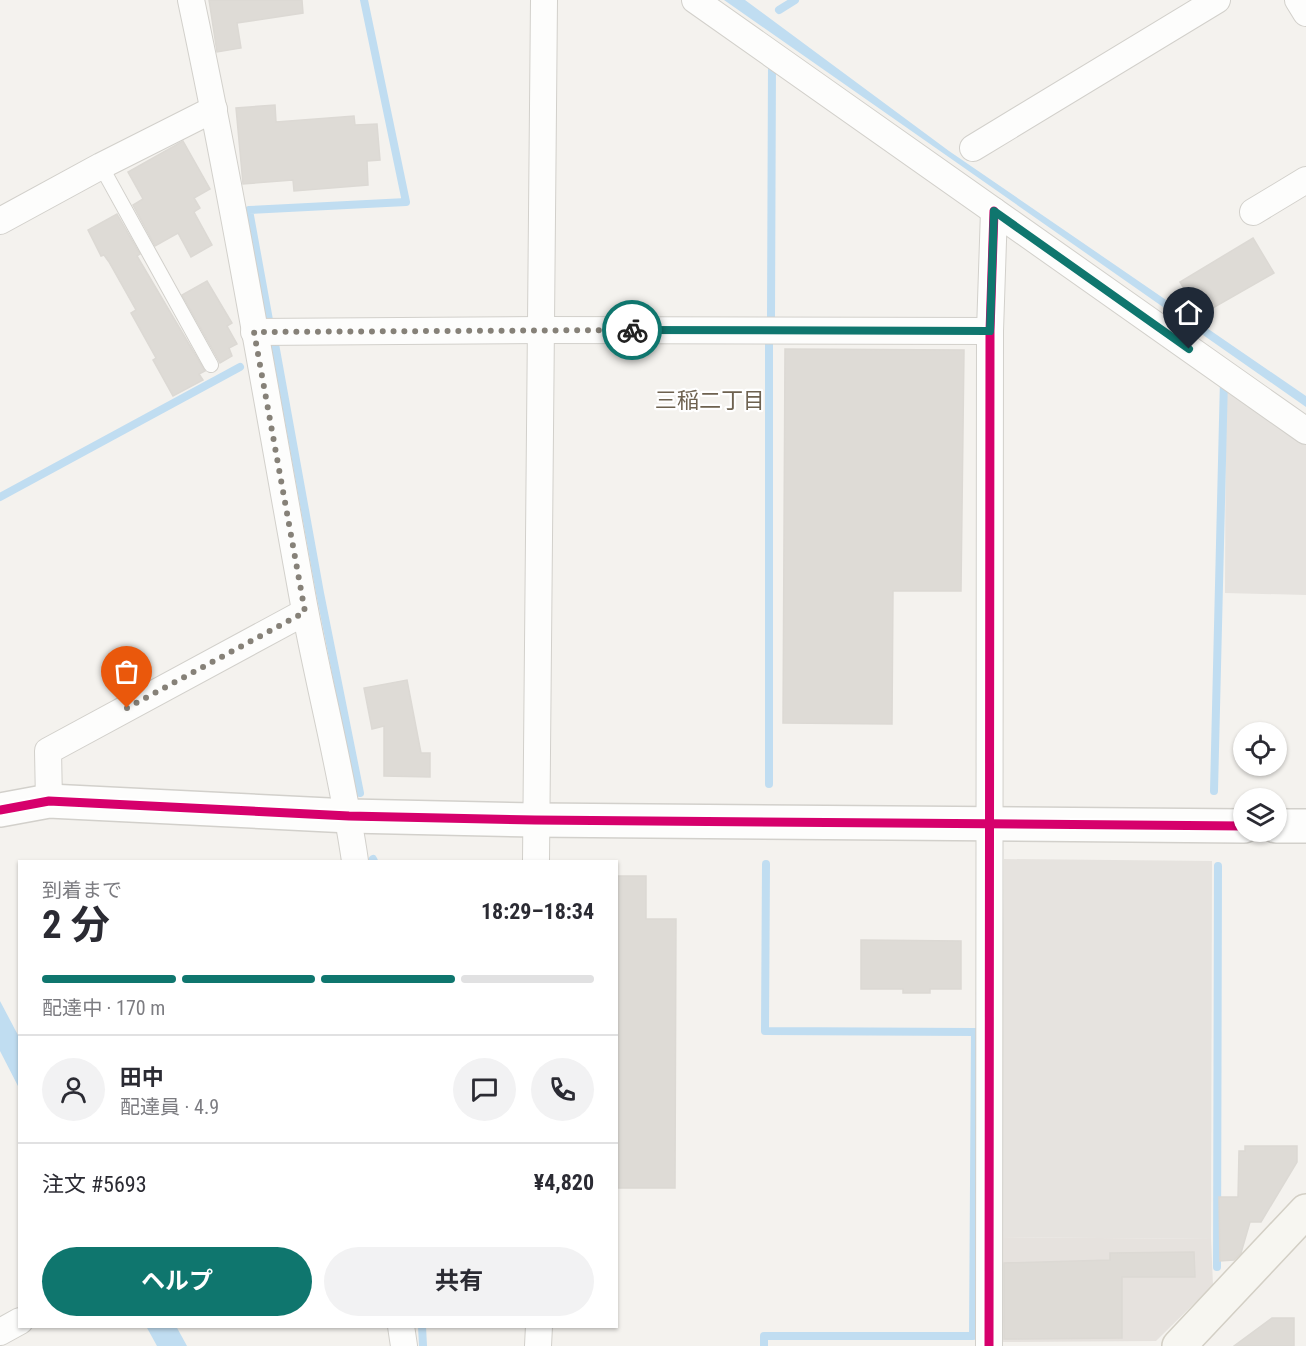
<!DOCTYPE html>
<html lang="ja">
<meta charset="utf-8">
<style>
:root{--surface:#fff;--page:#f2f2f3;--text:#2b2b33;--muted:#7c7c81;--line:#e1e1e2;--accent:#0f766e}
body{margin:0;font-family:"Roboto Condensed","Noto Sans JP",sans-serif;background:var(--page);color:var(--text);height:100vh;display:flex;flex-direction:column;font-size:22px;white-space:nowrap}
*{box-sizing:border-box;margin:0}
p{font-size:20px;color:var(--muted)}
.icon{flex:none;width:33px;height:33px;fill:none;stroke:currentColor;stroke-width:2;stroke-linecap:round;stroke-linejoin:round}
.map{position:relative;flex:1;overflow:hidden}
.panel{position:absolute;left:18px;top:860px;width:600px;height:468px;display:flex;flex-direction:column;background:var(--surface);border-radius:0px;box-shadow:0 2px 4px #0004}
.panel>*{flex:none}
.fabs{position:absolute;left:1233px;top:722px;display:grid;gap:12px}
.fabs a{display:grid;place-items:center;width:54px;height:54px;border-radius:50%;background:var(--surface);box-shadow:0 2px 4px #0004;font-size:30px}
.pin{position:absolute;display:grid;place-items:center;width:51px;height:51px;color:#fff;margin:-62px -26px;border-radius:50% 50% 50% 0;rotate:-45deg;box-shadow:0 0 6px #0007}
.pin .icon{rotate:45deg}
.courier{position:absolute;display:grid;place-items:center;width:60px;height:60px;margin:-30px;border:4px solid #0f766e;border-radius:50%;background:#fff;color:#222;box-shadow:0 2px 8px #0007}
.head em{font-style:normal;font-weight:700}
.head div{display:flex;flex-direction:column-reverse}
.head{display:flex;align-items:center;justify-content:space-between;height:102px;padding:0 24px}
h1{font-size:39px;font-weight:700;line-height:45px}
.bar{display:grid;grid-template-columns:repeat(4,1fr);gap:9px 6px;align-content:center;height:72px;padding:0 24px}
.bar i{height:8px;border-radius:4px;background:var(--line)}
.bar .active{background:var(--accent)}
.bar p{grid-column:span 4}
.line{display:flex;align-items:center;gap:15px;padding:0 24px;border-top:2px solid var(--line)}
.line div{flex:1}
.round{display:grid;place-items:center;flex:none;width:63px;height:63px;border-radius:32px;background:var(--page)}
.primary-button{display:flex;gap:12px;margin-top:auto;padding:12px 24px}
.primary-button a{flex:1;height:69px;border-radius:36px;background:var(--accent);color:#fff;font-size:24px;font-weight:700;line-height:69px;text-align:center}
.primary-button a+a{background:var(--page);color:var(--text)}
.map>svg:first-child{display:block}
.industrial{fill:#e6e2de}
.parking{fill:#e6e3df}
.water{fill:#c0ddf1}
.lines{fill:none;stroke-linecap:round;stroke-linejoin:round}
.stream{stroke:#c0ddf1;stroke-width:8}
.building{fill:#dedbd6;stroke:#dcd9d4;stroke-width:1.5}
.service-casing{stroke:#d2d0cb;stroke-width:16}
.minor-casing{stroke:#d2d0cb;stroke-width:28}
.tertiary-casing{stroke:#d2d0cb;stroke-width:36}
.secondary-casing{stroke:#d3cfc5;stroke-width:36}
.service{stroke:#fdfdfc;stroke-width:14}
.minor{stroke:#fdfdfc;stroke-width:26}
.tertiary{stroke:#fdfdfc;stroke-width:33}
.secondary{stroke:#f7f6f1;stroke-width:33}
.cycleway-casing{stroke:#fff;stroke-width:13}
.cycleway{stroke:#d6006c;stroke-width:9}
.done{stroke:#868178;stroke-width:6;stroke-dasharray:0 10.8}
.route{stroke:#0f766e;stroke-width:8}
.labels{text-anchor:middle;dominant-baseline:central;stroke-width:4.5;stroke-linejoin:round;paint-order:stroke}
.neighbourhood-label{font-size:22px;fill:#6e6250;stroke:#fff}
</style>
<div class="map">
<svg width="1306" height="1346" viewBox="0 0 1306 1346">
<rect width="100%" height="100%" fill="#f4f2ee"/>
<!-- industrial -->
<polygon class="industrial" points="999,1237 1211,1239 1213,1285 1156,1341 999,1342"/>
<!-- parking -->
<g class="parking">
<polygon points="1226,382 1306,441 1306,595 1225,593"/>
<polygon points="1004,859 1212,861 1211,1239 999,1237"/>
</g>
<!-- water -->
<g class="water">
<polygon points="724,0 745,0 949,151 1306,396 1306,407"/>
<polygon points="0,1001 19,1037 19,1088 0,1051"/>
<polygon points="146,1326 176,1326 187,1346 157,1346"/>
</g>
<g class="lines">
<!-- stream -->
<g class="stream">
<polyline points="779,10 795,0"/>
<polyline points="771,317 772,62"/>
<polyline points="269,320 249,210 406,202 364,0"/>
<polyline points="769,343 769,784"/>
<polyline points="275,344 320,593 360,793"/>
<polyline points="0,497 240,367"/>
<polyline points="1214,791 1224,379"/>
<polyline points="373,859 374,861"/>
<polyline points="1217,1267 1218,866"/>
<polyline points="422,1326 423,1346"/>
<polyline points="764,1346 764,1336 973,1336 975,1032 765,1031 766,864"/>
</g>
</g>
<!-- building -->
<g class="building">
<polygon points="209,0 302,0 303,13 237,23 241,48 217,52"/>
<polygon points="275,105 276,122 354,116 355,125 377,124 380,160 367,161 368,185 294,191 293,180 243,184 236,108"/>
<polygon points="183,141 210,189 194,198 200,208 194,212 212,245 191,257 178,233 155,246 133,205 143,199 128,172"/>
<polygon points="117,214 140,254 137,256 205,371 199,374 203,380 173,396 153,360 156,358 131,313 136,310 109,262 104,255 101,256 88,230"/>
<polygon points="1253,238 1274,273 1211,309 1204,299 1194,305 1180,282"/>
<polygon points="207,281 232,323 227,326 237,344 229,348 232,356 220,363 182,295"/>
<polygon points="785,349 964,350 961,591 893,591 892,724 783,723"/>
<polygon points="407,680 421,753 430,753 430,777 384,776 384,726 372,729 364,688"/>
<polygon points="616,876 646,876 646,919 676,919 675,1188 616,1188"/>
<polygon points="861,940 961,941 961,989 930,989 930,993 903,993 903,989 861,989"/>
<polygon points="1245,1146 1297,1146 1297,1162 1261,1222 1250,1222 1241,1253 1234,1260 1220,1261 1219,1197 1238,1197 1239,1151 1245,1151"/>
<polygon points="1194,1252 1195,1277 1122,1277 1122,1338 1004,1339 1004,1263 1110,1260 1110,1253"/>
<polygon points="1272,1318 1294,1318 1294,1346 1234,1346"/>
</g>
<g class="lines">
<!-- service casing -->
<g class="service-casing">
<polyline id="service" points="101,166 211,365"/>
</g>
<!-- minor casing -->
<g class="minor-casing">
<g id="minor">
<path d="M191 0C233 197 266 396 302 594 318 683 342 771 355 861"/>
<polyline points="695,0 1306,431"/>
<polyline points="1298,0 1306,13"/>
<polyline points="973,148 1217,0"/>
<polyline points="1253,212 1306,180"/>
<polyline points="0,221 101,166 214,109"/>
<polyline points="254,332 541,330 990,331"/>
<polyline points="49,801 48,751 305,612"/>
<polyline points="536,861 544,0"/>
<polyline points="401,1326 404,1346"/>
<polyline points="0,1332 20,1321"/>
<polyline points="538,1346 539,1326"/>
<polyline points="989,1346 990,331 994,211"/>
</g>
</g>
<!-- tertiary casing -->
<g class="tertiary-casing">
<g id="tertiary">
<polyline points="0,810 49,801 349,816 535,820 1244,826"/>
<polyline points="1276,826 1306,826"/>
</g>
</g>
<!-- secondary casing -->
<g class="secondary-casing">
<polyline id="secondary" points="1179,1346 1306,1211"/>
</g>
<!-- service -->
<use href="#service" class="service"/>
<!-- minor -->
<use href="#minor" class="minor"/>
<!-- tertiary -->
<use href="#tertiary" class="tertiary"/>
<!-- secondary -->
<use href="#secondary" class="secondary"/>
<!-- cycleway casing -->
<g class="cycleway-casing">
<g id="cycleway">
<polyline points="0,810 49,801 349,816 535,820 1244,826"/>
<polyline points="989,1346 990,331 994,211"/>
</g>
</g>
<!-- cycleway -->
<use href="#cycleway" class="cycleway"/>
</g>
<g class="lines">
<!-- done -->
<polyline class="done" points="127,708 305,612 254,332 632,330"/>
<!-- route -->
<polyline class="route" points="632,330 990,331 994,211 1189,349"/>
</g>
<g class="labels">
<!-- neighbourhood labels -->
<g class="neighbourhood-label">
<text x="710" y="400">三稲二丁目</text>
</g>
</g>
</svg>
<div class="fabs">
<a><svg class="icon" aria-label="locate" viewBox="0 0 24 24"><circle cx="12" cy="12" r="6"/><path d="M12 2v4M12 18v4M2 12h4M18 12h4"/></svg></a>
<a><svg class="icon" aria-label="layers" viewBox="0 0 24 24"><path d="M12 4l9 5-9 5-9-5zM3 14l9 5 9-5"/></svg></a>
</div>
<div class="pin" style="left:127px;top:708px;background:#ea580c"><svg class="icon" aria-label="bag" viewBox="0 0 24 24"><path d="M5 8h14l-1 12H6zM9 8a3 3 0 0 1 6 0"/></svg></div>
<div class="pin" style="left:1189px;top:349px;background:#1f2937"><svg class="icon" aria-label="home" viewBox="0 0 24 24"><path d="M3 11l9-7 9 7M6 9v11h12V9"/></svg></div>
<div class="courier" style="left:632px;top:330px"><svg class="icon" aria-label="bike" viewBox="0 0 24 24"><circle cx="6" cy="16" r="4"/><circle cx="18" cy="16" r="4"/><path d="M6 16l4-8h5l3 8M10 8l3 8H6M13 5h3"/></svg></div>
<section class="panel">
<div class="head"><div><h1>2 分</h1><p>到着まで</p></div><em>18:29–18:34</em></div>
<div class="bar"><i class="active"></i><i class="active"></i><i class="active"></i><i></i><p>配達中 · 170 m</p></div>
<div class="line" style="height:108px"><a class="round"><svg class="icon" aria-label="person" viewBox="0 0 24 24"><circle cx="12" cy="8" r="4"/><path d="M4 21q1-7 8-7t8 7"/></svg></a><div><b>田中</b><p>配達員 · 4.9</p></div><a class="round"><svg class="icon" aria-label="chat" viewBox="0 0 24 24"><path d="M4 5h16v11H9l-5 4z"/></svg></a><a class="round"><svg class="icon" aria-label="phone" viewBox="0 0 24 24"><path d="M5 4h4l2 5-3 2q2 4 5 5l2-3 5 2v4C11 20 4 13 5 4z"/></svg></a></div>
<div class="line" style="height:78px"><div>注文 #5693</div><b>¥4,820</b></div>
<div class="primary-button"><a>ヘルプ</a><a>共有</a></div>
</section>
</div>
